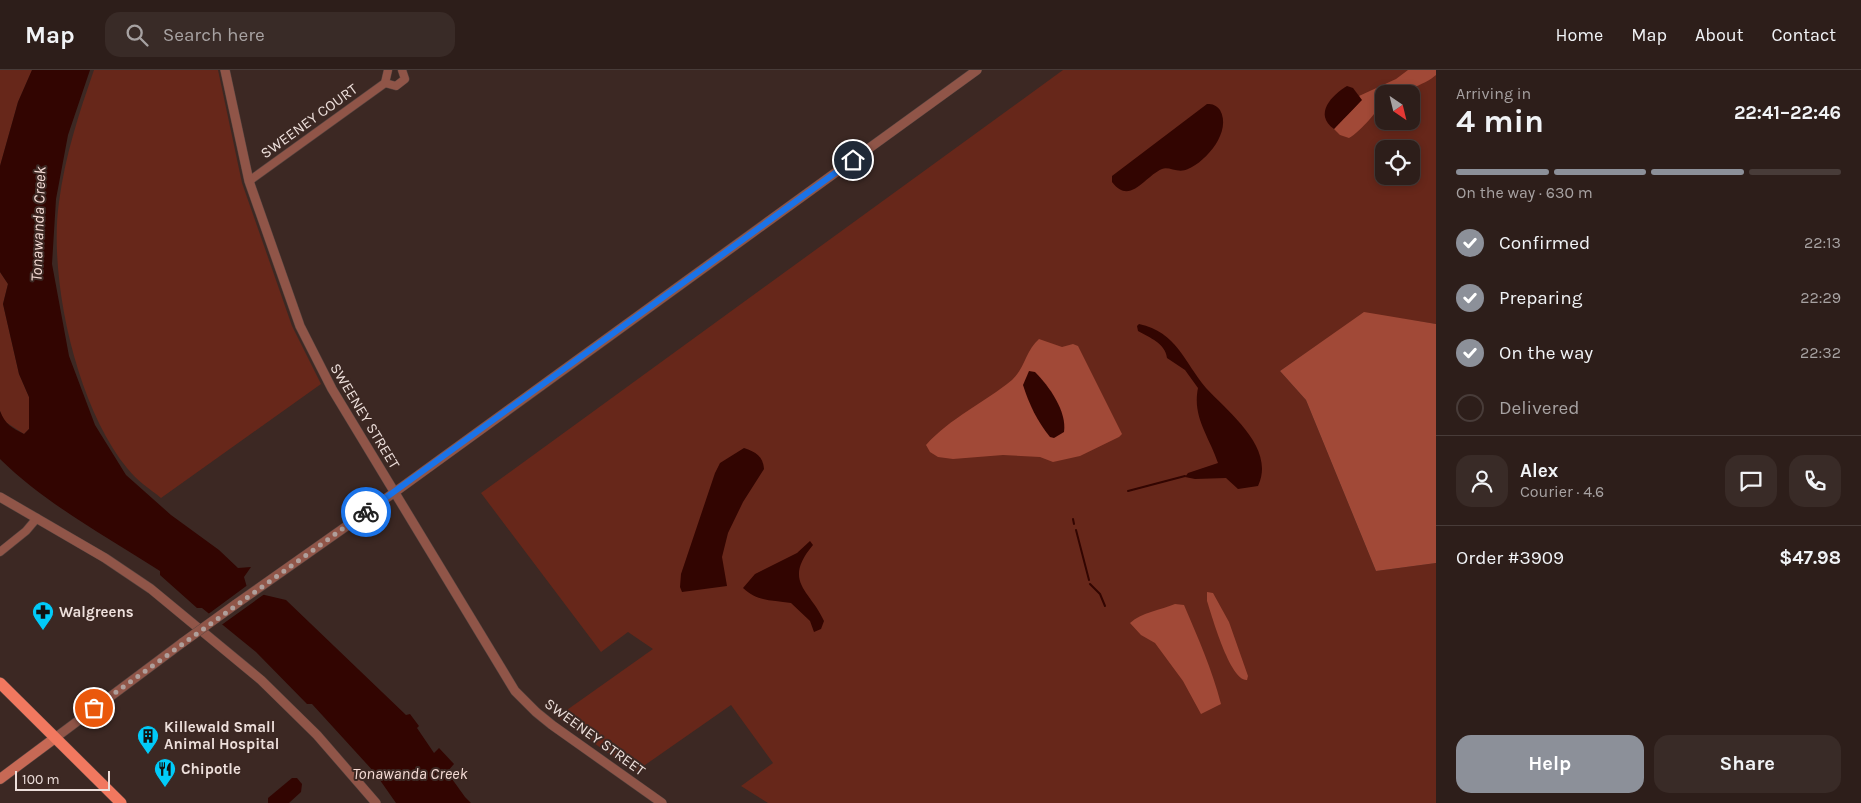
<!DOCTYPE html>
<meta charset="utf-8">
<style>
:root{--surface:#2d1e1a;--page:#392b27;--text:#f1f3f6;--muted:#a7a2a2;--line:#483c39;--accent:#8c9099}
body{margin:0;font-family:Karla,sans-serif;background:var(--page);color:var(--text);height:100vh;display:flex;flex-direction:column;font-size:19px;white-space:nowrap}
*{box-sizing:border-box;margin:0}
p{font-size:16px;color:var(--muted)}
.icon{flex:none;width:28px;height:28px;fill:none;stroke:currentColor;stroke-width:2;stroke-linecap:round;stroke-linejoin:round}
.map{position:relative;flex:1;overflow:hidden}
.sheet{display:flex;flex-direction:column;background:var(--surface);width:425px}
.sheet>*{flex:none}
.needle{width:32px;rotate:145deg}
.buttons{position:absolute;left:1375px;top:15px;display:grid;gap:10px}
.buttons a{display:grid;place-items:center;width:45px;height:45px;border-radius:10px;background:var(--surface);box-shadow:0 2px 8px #0003,0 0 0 1px var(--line);font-size:25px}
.scale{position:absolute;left:15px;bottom:12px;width:95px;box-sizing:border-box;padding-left:5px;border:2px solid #eddfdb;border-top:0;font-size:14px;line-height:18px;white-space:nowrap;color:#eddfdb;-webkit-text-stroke:4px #3c2823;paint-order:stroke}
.pin{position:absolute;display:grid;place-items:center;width:42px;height:42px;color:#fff;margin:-21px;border:2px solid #fff;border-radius:50%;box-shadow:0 1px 5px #0007}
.courier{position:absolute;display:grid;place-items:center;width:50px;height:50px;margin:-25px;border:4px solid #1a73e8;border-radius:50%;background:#fff;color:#222;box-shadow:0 1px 6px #0007}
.overview em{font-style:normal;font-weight:700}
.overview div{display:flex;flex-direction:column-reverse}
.overview{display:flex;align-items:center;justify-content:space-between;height:85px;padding:0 20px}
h1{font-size:32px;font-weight:700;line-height:38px}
.bar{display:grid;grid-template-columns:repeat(4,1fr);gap:8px 5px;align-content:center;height:60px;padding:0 20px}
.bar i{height:6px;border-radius:4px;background:var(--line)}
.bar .active{background:var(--accent)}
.bar p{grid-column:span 4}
.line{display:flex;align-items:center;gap:12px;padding:0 20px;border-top:1px solid var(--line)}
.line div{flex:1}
.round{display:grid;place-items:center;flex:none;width:52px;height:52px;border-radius:15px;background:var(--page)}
ol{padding:0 20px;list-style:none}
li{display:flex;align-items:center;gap:15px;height:55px}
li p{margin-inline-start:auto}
li .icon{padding:5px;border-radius:50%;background:var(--accent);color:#fff;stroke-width:4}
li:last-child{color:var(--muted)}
li i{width:28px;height:28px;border:2px solid var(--line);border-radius:50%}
.cta{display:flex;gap:10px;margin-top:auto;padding:10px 20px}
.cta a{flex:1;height:58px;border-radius:15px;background:var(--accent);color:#fff;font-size:20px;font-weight:700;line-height:58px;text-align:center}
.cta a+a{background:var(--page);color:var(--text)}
header{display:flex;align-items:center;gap:30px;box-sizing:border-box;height:70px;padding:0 25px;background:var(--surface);border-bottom:1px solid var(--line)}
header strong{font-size:24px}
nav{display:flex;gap:28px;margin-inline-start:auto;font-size:18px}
.search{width:350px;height:45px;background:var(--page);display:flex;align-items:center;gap:12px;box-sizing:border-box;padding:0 18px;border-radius:15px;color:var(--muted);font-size:19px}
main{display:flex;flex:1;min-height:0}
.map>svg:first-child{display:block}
.green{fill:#67271a;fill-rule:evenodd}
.forest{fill:#a14937}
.water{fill:#320501}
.pier{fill:#3c2823}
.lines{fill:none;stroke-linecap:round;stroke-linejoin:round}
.stream{stroke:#320501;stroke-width:2}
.minor-casing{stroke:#584540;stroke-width:9}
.tertiary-casing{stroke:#584540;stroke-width:10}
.secondary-casing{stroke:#584540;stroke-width:11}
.primary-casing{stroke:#584540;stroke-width:12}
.minor{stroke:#905548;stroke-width:8}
.tertiary{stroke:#905548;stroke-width:9}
.secondary{stroke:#c76955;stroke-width:10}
.primary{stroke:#f1785f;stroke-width:11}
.tertiary-bridge-casing{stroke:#584540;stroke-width:10;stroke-linecap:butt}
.tertiary-bridge{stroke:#905548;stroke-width:9}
.done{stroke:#af9f9b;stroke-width:5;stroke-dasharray:0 9}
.route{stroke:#1a73e8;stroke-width:6}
.labels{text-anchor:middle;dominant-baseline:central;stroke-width:4;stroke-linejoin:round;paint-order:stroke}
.street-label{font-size:15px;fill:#eddfdb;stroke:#3c2823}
.poi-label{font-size:15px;font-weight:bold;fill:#eddfdb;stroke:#3c2823;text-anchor:start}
.water-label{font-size:16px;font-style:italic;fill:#f6dcd6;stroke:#3c2823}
</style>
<header>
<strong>Map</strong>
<div class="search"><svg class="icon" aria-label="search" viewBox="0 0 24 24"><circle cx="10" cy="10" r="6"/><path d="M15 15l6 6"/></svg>Search here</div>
<nav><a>Home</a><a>Map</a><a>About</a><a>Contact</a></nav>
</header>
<main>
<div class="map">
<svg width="1436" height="733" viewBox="0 0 1436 733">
<rect width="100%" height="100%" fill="#3c2823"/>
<!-- green -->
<g class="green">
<polygon points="0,0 32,0 18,32 0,96 0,202 8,214 3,234 19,304 29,327 29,359 24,364 4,351 0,341"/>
<path d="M94 0H218L242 113 292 256 321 314 161 428C150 419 136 410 127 398 77 337 48 209 59 132 65 86 79 43 94 0Z"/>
<path d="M1063 0H1436V254L1364 243 1280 301 1306 330 1376 501 1436 493V733H768L741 716 773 693 731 635 635 702 557 647 653 579 628 562 601 582 481 423ZM1384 24H1411V51H1384ZM1384 79H1411V106H1384Z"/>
</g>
<!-- forest -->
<g class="forest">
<path d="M1408 0H1436V5C1425 15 1398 24 1384 24 1384 36 1360 62 1349 68L1340 65 1334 59C1342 49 1353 41 1361 30L1359 26 1396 9Z"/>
<polygon points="1364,242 1436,254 1436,493 1376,501 1306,330 1280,301"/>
<path d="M1039 269 1062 277 1073 274 1078 276 1122 364 1119 367 1080 386 1053 392 1040 387 1003 385 953 389 938 387 930 382 926 375C950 348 984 333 1012 310 1025 298 1026 280 1039 269Z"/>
<path d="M1207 522 1213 523 1229 552 1248 606 1247 610C1230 611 1212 546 1207 531Z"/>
<path d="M1175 534 1184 535C1198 568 1212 599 1221 634L1201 644 1183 611 1155 573 1141 565 1130 553C1142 542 1161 540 1175 534Z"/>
</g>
<!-- water -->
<g class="water">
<path d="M32 0H90L68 65 56 129 52 194 69 286 95 355 126 405 171 445 219 480 238 498 251 497 244 507 248 521 286 530 406 645 410 644 419 656 417 658 434 683 439 678 454 694 447 702 465 727 471 733H396L375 703 312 634H307L256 582 202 538H197L160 505V501C106 466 47 435 0 389V341C5 354 12 358 24 364L29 359V327L19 304 3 234 8 214 0 202V96L18 32Z"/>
<path d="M1347 16 1353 18 1362 30 1334 59C1313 44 1332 25 1347 16Z"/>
<path d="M1207 34C1213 34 1216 35 1220 40 1232 61 1207 91 1188 99 1178 104 1169 96 1162 99 1145 106 1130 136 1112 112V106Z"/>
<path d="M1139 254C1177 262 1184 292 1206 318 1229 343 1276 378 1258 416L1238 419 1226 408 1195 409 1185 407 1188 403 1218 393C1209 366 1192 347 1198 318L1185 300 1167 288C1165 273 1150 268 1138 261L1137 256Z"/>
<path d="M1029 301 1035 302C1049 316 1067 341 1064 362L1054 368 1050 367C1037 351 1029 334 1023 315Z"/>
<path d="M744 378C756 382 763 386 764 399L743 432 728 463 722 487 727 516 682 522 680 517 681 504 715 403 720 393Z"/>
<path d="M810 471 813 475C782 512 810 520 824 551L821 559 814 562 810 551 791 533C772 530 758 532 743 518L755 504 797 483Z"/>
<polygon points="292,708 297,708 302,714 301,722 289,733 268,733 268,728"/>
</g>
<!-- pier -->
<polygon class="pier" points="249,514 250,519 266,523 220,556 207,545"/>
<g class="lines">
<!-- stream -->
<g class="stream">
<polyline points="1128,421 1185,406"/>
<polyline points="1073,449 1074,454"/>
<polyline points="1076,460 1089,510"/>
<polyline points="1090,514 1100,524 1105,536"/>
</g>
<!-- minor casing -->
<g class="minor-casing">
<g id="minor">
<polyline points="385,13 388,0"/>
<polyline points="249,111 385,13 396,16 405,9 402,0"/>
<polyline points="0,482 26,461 37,448"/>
</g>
</g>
<!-- tertiary casing -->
<g class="tertiary-casing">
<g id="tertiary">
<polyline points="225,0 249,111 300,256 332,319 515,621 536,642 552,655 662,733"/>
<polyline points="0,427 105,488 151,519 261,610 317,665 376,733"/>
<polyline points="236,534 395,422 977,0"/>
<polyline points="55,668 182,573"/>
</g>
</g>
<!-- secondary casing -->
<g class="secondary-casing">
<polyline id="secondary" points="0,709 55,668"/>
</g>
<!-- primary casing -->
<g class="primary-casing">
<polyline id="primary" points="0,613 121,733"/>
</g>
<!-- minor -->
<use href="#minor" class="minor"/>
<!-- tertiary -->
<use href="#tertiary" class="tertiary"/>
<!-- secondary -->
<use href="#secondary" class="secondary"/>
<!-- primary -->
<use href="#primary" class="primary"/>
<!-- tertiary-bridge casing -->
<g class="tertiary-bridge-casing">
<polyline id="tertiary-bridge" points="182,573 236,534"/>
</g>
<!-- tertiary-bridge -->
<use href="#tertiary-bridge" class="tertiary-bridge"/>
</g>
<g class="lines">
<!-- done -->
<polyline class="done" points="94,638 366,442"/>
<!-- route -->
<polyline class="route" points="366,442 853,90"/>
</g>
<!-- icons -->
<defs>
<g id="pharmacy-pin" transform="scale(1.125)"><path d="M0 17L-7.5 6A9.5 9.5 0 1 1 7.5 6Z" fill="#01cbf9" stroke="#3c2823"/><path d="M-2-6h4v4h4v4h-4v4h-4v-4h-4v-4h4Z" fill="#111"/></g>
<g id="building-pin" transform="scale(1.125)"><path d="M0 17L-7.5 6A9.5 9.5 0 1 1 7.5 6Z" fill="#01cbf9" stroke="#3c2823"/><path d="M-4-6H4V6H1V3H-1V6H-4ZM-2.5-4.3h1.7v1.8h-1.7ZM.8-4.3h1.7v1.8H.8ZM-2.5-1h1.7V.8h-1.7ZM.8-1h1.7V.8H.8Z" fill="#111"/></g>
<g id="restaurant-pin" transform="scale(1.125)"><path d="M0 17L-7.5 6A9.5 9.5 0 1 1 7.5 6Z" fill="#01cbf9" stroke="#3c2823"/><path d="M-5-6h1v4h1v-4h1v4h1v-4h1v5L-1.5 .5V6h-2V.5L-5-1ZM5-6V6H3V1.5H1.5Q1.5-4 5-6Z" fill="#111"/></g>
</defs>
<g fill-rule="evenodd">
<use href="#pharmacy-pin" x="43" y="542"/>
<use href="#building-pin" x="148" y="666"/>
<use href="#restaurant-pin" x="165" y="699"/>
</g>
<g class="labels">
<!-- street labels -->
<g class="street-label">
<text transform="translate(309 51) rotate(-36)">SWEENEY COURT</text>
<text transform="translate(365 346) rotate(59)">SWEENEY STREET</text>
<text transform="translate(595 667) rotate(36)">SWEENEY STREET</text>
</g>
<!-- poi labels -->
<g class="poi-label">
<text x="59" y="542">Walgreens</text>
<text x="164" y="657">Killewald Small<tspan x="164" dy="17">Animal Hospital</tspan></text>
<text x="181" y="699">Chipotle</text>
</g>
<!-- water labels -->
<g class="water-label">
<text transform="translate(38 154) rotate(-88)">Tonawanda Creek</text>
<text x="410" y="703">Tonawanda Creek</text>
</g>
</g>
</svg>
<div class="buttons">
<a><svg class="needle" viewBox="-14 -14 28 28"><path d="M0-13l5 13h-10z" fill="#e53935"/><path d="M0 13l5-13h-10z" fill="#a7a2a2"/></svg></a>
<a><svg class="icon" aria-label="locate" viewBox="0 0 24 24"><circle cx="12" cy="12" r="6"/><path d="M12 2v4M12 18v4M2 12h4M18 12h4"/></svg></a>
</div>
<div class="scale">100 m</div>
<div class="pin" style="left:94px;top:638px;background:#ea580c"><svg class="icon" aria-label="bag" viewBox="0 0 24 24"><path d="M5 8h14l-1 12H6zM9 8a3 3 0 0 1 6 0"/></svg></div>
<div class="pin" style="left:853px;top:90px;background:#1f2937"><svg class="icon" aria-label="home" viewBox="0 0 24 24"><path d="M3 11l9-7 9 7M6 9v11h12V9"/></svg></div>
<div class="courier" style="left:366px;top:442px"><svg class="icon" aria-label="bike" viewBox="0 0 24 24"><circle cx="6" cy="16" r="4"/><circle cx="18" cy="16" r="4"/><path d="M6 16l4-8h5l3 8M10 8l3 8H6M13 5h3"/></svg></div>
</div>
<section class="sheet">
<div class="overview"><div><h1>4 min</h1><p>Arriving in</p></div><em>22:41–22:46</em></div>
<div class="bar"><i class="active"></i><i class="active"></i><i class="active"></i><i></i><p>On the way · 630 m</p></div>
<ol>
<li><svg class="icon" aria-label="check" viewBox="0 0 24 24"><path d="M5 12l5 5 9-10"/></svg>Confirmed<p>22:13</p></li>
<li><svg class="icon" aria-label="check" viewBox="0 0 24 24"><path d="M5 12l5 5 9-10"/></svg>Preparing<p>22:29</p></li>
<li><svg class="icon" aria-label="check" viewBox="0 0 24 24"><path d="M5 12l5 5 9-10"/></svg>On the way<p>22:32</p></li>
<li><i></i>Delivered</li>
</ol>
<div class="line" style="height:90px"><a class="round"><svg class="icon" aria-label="person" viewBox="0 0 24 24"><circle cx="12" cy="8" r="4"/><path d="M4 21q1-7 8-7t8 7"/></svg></a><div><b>Alex</b><p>Courier · 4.6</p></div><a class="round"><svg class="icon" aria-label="chat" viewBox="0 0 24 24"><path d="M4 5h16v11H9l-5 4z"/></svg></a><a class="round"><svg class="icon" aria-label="phone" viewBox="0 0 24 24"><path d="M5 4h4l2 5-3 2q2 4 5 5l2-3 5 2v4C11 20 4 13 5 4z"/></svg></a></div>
<div class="line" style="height:65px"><div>Order #3909</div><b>$47.98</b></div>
<div class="cta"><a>Help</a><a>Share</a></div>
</section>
</main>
